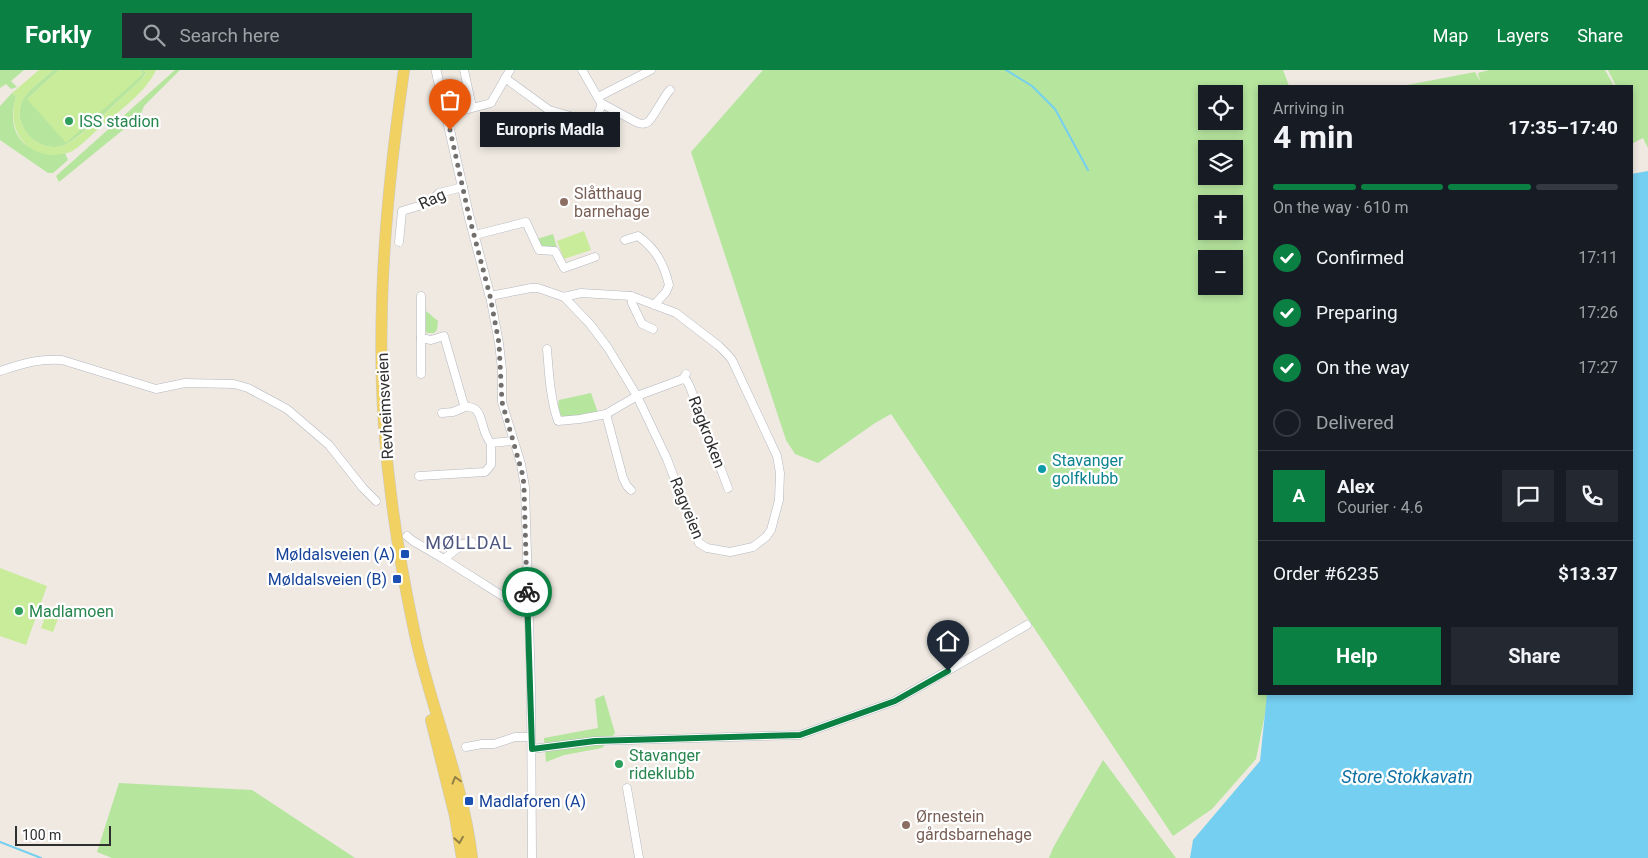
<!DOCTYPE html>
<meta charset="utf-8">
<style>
:root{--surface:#171b24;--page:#242831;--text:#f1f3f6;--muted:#9ea1a6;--line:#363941;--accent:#0b8043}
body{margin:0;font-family:Roboto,sans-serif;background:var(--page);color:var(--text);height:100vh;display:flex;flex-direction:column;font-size:19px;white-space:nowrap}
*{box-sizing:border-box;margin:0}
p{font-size:16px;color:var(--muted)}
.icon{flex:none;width:28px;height:28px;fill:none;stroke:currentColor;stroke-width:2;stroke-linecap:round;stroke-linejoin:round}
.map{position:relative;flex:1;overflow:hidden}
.sheet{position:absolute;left:1258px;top:15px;width:375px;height:610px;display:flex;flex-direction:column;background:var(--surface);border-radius:0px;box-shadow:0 2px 8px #0003}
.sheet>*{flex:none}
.tools{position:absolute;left:1198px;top:15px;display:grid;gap:10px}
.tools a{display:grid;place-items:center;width:45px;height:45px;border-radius:0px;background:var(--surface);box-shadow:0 2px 8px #0003;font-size:25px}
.scale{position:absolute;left:15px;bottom:12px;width:96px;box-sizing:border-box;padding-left:5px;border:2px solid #2e2e2e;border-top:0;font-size:14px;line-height:18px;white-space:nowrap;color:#2e2e2e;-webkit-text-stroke:4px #fff;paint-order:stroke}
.pin{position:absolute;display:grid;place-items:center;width:42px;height:42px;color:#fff;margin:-51px -21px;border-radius:50% 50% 50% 0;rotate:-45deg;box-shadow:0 0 5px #0007}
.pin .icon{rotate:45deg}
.courier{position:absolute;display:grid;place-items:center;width:50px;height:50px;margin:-25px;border:4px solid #0b8043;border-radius:50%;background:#fff;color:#222;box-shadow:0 1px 6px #0007}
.bubble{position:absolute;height:35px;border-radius:0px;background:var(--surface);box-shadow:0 2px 8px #0003;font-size:16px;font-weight:700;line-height:35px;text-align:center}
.summary em{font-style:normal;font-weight:700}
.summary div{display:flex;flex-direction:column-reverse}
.summary{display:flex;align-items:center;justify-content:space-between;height:85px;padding:0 15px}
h1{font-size:32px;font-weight:700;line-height:38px}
.bar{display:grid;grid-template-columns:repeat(4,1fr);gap:8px 5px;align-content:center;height:60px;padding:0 15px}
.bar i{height:6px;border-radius:4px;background:var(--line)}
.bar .active{background:var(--accent)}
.bar p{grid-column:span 4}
.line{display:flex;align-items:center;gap:12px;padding:0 15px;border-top:1px solid var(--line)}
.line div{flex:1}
.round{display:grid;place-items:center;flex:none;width:52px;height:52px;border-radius:0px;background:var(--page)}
ol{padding:0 15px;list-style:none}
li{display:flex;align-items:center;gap:15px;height:55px}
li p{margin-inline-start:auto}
li .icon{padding:5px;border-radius:50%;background:var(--accent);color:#fff;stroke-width:4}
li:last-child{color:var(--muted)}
li i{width:28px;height:28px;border:2px solid var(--line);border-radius:50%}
.primary-button{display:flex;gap:10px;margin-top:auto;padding:10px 15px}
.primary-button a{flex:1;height:58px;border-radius:0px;background:var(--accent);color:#fff;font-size:20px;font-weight:700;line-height:58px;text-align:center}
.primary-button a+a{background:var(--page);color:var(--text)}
header{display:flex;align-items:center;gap:30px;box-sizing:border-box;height:70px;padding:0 25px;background:var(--accent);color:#fff}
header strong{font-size:24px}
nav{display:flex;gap:28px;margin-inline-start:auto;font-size:18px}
.search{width:350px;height:45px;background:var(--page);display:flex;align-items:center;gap:12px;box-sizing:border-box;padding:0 18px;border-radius:0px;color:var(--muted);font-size:19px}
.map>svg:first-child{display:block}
.green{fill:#b6e59e;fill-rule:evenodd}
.pitch{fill:#c9ec9a}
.water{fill:#75cff0}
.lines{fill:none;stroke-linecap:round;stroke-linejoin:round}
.stream{stroke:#75cff0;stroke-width:2}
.minor-casing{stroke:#b4b7c1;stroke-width:9}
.tertiary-casing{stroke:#b4b7c1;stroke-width:10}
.primary-casing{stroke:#c9c9c9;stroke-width:12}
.minor{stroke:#fff;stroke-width:8}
.tertiary{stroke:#fff;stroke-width:9}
.primary{stroke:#f2d163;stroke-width:11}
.oneway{stroke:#908048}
.done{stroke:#726f6d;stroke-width:5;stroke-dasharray:0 9}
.route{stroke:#0b8043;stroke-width:6}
.leisure-dot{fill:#2e9e5b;stroke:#fff;stroke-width:2}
.education-dot{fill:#8d6e63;stroke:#fff;stroke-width:2}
.culture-dot{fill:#0f9aa8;stroke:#fff;stroke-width:2}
.transit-dot{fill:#1a4fb4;stroke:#fff;stroke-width:2}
.labels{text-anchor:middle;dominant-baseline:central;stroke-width:4.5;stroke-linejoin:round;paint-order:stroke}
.leisure-label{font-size:16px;fill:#27864d;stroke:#fff;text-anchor:start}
.education-label{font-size:16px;fill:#785e54;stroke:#fff;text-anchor:start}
.street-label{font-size:16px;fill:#2e2e2e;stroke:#fff}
.culture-label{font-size:16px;fill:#0d838f;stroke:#fff;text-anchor:start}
.transit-label{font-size:16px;fill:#164399;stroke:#fff;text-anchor:end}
.neighbourhood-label{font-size:18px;letter-spacing:1px;fill:#4d5680;stroke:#fff}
.water-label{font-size:18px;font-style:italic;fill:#0d6fa3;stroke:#fff}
</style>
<header>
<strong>Forkly</strong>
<div class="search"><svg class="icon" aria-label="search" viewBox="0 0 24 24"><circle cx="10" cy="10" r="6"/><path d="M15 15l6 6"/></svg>Search here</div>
<nav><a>Map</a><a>Layers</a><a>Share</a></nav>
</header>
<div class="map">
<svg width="1648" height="788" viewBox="0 0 1648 788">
<rect width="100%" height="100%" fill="#efe9e1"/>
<!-- green -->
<g class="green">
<polygon points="0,0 24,0 11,11 17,17 11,19 6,14 0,18"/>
<path d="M53 0H59L27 29 143 3 140 0H143L146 3 141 10C125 24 78 71 62 76 36 83 10 54 23 29 30 18 44 9 53 0Z"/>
<polygon points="175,0 180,0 144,36 140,46 59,112 56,106"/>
<path d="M763 0H1283L1289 16H1259V624H1269L1256 689 1212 739 1173 766 891 344 875 353 818 393 795 384 786 370 691 82ZM1206 24H1234V51H1206ZM1206 79H1234V106H1206ZM1206 134H1234V161H1206ZM1206 189H1234V216H1206Z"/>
<polygon points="1489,0 1605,0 1614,16 1402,16 1475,2 1480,11 1478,3"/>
<polygon points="1608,0 1648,0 1648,78 1643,68 1631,74 1631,16 1616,16"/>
<path d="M12 23 16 27C11 43 11 63 26 75 31 78 39 79 45 81 52 83 58 85 65 83L68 90 53 103H48L0 70V36Z"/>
<polygon points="553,164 557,178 542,178 537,169"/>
<polygon points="426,241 438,251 437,260 434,263 427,263 426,261"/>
<path d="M591 323 598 343 564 350C560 346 557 336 559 330Z"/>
<polygon points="604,625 615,663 602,678 564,685 546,692 544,668 598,658 595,629"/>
<polygon points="1103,690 1176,788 1049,788 1053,778"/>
<polygon points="119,713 252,720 355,788 112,788 97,782"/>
</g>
<!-- pitch -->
<g class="pitch">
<path d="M39 0H53C44 9 30 18 23 29 10 54 36 83 62 76 79 71 125 24 141 10L146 4 143 0H156C146 23 116 43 97 60 90 66 82 75 74 80 70 83 61 84 56 85 22 86 7 56 16 27L12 23Z"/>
<polygon points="59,0 140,0 143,4 66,73 27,29"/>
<polygon points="584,161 591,180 564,189 557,171"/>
<polygon points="0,498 47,516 26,575 0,566"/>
<polygon points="48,539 60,543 53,562 41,558"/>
</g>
<!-- water -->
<polygon class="water" points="1648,101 1648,788 1190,788 1193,770 1260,691 1267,624 1631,624 1631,104"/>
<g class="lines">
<!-- stream -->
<g class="stream">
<polyline points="1006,0 1032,16 1055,39 1088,100"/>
<polyline points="0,772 41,788"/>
</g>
<!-- minor casing -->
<g class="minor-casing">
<g id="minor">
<polyline points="464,0 472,37"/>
<path d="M582 0 601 33 636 52C640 54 644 55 648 52 654 47 663 27 670 20"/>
<polyline points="505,8 549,40 592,52 596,49 602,34"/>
<polyline points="598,27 651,0"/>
<polyline points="446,45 491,33 510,0"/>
<polyline points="475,165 526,152 539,180 555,181 564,198 595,187"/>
<path d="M625 170 638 166C656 179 664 194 669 215L666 222 654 235"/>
<polyline points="399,172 402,141 429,133 439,123 463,117"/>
<path d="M421 226V268L431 270 444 266 464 335C467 337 472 337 475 339 483 344 482 365 491 373L513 371"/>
<polyline points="631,226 632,233 642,254 653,259"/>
<path d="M547 279C549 303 550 328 558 351L580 349 606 344 623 408 627 416 631 420"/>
<path d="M0 301C22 294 39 288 62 290L156 319 185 313 234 314 248 318 287 339 329 375 363 418 376 431"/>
<polyline points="421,304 421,268"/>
<polyline points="686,304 683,309 687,311 690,317 728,418"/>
<polyline points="442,343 453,342 465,337"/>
<polyline points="606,344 637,326 683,309"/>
<polyline points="419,406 485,402 491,395 491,373"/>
<polyline points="407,466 413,471 444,489 528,542"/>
<polyline points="444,489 463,474 472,472"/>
<polyline points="466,677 482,674 494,674 515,667 531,667"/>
<polyline points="532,679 595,671 800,665 895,631 1027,555"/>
<polyline points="627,718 639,788"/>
<polyline points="532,788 531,617 525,417 521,394 502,332 502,300 499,273 490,226 531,218 538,218 564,227 581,223 631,226 676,243 719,276 727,284 732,290 777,386 780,403 779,430 771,460 766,467 753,477 730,482 707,478 699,473 667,389 637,326 608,278 590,254 564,227"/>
</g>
</g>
<!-- tertiary casing -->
<g class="tertiary-casing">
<polyline id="tertiary" points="436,0 469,146 490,226"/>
</g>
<!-- primary casing -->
<g class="primary-casing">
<g id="primary">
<path d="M404 0C387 118 376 237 384 356 389 423 399 489 413 555 428 633 463 708 472 788"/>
<polyline points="431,650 455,746 462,788"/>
</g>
</g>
<!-- minor -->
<use href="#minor" class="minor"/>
<!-- tertiary -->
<use href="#tertiary" class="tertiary"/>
<!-- primary -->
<use href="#primary" class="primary"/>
</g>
<!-- one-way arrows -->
<defs><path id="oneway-chevron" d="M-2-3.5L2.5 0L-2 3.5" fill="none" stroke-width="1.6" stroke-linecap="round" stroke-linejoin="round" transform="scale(1.25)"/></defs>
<g class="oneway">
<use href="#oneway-chevron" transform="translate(456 710) rotate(-106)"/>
<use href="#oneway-chevron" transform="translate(459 770) rotate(81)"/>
</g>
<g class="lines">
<!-- done -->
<polyline class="done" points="450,60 469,146 490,226 499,273 502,332 523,406 524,417 527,522"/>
<!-- route -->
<polyline class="route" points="527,522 532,679 595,671 800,665 895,631 948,601"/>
</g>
<!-- markers -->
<g class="leisure-dot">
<circle cx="69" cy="51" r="5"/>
<circle cx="19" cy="541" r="5"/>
<circle cx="619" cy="694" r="5"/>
</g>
<g class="education-dot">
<circle cx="564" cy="132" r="5"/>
<circle cx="906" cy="755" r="5"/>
</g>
<circle class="culture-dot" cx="1042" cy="399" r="5"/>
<g class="transit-dot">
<rect x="400" y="479" width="10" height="10" rx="2.5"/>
<rect x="392" y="504" width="10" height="10" rx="2.5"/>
<rect x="464" y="726" width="10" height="10" rx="2.5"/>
</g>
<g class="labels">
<!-- leisure labels -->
<g class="leisure-label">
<text x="79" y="51">ISS stadion</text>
<text x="29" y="541">Madlamoen</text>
<text x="629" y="685">Stavanger<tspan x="629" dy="18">rideklubb</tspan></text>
</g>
<!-- education labels -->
<g class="education-label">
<text x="574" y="123">Slåtthaug<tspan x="574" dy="18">barnehage</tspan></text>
<text x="916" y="746">Ørnestein<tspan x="916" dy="18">gårdsbarnehage</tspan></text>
</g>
<!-- street labels -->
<g class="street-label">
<text transform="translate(432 129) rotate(-25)">Rag</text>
<text transform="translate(385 336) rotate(-93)">Revheimsveien</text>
<text transform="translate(707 362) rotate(69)">Ragkroken</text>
<text transform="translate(687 438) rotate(68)">Ragveien</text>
</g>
<!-- culture labels -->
<g class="culture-label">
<text x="1052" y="390">Stavanger<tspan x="1052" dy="18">golfklubb</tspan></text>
</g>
<!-- transit labels -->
<g class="transit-label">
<text x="395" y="484">Møldalsveien (A)</text>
<text x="387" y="509">Møldalsveien (B)</text>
<text x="479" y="731" text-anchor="start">Madlaforen (A)</text>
</g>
<!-- neighbourhood labels -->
<g class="neighbourhood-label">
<text x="469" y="472">MØLLDAL</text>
</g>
<!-- water labels -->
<g class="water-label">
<text x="1407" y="706">Store Stokkavatn</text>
</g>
</g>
</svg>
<div class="tools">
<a><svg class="icon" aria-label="locate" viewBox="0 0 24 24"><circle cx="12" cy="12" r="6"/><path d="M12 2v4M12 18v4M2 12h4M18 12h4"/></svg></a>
<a><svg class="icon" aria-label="layers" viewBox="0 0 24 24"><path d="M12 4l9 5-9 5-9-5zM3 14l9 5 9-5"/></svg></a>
<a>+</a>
<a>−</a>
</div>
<div class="scale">100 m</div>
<div class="pin" style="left:450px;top:60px;background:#ea580c"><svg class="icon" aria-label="bag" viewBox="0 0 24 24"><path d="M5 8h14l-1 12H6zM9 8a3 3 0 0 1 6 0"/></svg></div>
<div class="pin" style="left:948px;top:601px;background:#1f2937"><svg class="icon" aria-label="home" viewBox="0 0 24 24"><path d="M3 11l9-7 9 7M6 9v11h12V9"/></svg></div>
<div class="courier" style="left:527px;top:522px"><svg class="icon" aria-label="bike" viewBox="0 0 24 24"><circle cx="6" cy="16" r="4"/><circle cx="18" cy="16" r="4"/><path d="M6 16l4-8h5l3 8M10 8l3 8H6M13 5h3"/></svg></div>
<div class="bubble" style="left:480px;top:42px;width:140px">Europris Madla</div>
<section class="sheet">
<div class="summary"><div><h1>4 min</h1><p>Arriving in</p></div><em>17:35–17:40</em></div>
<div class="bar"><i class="active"></i><i class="active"></i><i class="active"></i><i></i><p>On the way · 610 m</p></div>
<ol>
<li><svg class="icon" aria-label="check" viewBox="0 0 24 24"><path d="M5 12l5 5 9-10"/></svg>Confirmed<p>17:11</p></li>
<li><svg class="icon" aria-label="check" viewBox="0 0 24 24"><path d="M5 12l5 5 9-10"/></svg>Preparing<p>17:26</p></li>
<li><svg class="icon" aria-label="check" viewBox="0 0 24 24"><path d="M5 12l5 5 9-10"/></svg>On the way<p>17:27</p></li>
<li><i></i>Delivered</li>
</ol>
<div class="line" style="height:90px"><b class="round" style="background:var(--accent);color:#fff">A</b><div><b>Alex</b><p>Courier · 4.6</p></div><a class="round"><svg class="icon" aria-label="chat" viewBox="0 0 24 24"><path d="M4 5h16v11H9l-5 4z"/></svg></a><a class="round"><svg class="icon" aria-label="phone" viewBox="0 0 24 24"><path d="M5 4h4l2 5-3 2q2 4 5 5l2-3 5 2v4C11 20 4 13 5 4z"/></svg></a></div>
<div class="line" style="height:65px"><div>Order #6235</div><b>$13.37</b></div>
<div class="primary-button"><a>Help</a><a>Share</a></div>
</section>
</div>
